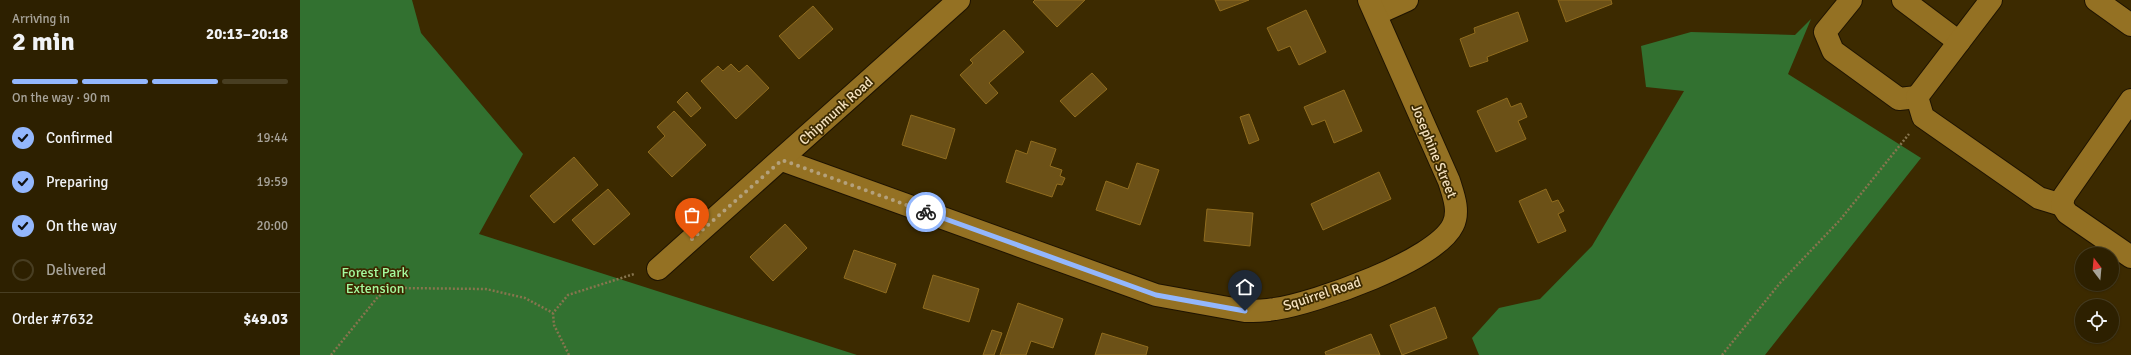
<!DOCTYPE html>
<meta charset="utf-8">
<style>
:root{--surface:#2d2000;--page:#35280a;--text:#f1f3f6;--muted:#a7a399;--line:#483e22;--accent:#93b7fd}
body{margin:0;font-family:Signika,sans-serif;background:var(--page);color:var(--text);height:100vh;display:flex;flex-direction:column;font-size:15px;white-space:nowrap}
*{box-sizing:border-box;margin:0}
p{font-size:13px;color:var(--muted)}
.icon{flex:none;width:22px;height:22px;fill:none;stroke:currentColor;stroke-width:2;stroke-linecap:round;stroke-linejoin:round}
.map{position:relative;flex:1;overflow:hidden}
.details{display:flex;flex-direction:column;background:var(--surface);width:300px}
.details>*{flex:none}
.needle{width:26px;rotate:344deg}
.buttons{position:absolute;left:1775px;top:247px;display:grid;gap:8px}
.buttons a{display:grid;place-items:center;width:44px;height:44px;border-radius:50%;background:var(--surface);box-shadow:0 1px 3px #0004,0 0 0 1px var(--line);font-size:20px}
.pin{position:absolute;display:grid;place-items:center;width:34px;height:34px;color:#fff;margin:-41px -17px;border-radius:50% 50% 50% 0;rotate:-45deg;box-shadow:0 0 4px #0007}
.pin .icon{rotate:45deg}
.courier{position:absolute;display:grid;place-items:center;width:40px;height:40px;margin:-20px;border:3px solid #93b7fd;border-radius:50%;background:#fff;color:#222;box-shadow:0 1px 5px #0007}
.head em{font-style:normal;font-weight:800}
.head div{display:flex;flex-direction:column-reverse}
.head{display:flex;align-items:center;justify-content:space-between;height:68px;padding:0 12px}
h1{font-size:26px;font-weight:800;line-height:30px}
.bar{display:grid;grid-template-columns:repeat(4,1fr);gap:6px 4px;align-content:center;height:48px;padding:0 12px}
.bar i{height:5px;border-radius:3px;background:var(--line)}
.bar .current{background:var(--accent)}
.bar p{grid-column:span 4}
.line{display:flex;align-items:center;gap:10px;padding:0 12px;border-top:1px solid var(--line)}
.line div{flex:1}
ol{padding:0 12px;list-style:none}
li{display:flex;align-items:center;gap:12px;height:44px}
li p{margin-inline-start:auto}
li .icon{padding:4px;border-radius:50%;background:var(--accent);color:#111;stroke-width:4}
li:last-child{color:var(--muted)}
li i{width:22px;height:22px;border:2px solid var(--line);border-radius:50%}
main{display:flex;flex:1;min-height:0}
.map>svg:first-child{display:block}
.forest{fill:#327130}
.building{fill:#6c5117;stroke:#916d1f}
.lines{fill:none;stroke-linecap:round;stroke-linejoin:round}
.minor-casing{stroke:#1e1300;stroke-width:24}
.path{stroke:#87754e;stroke-width:2.5;stroke-dasharray:2 2;stroke-linecap:butt}
.minor{stroke:#947123;stroke-width:22}
.done{stroke:#b4a17c;stroke-width:4;stroke-dasharray:0 7.2}
.route{stroke:#93b7fd;stroke-width:5}
.labels{text-anchor:middle;dominant-baseline:central;stroke-width:3.5;stroke-linejoin:round;paint-order:stroke}
.street-label{font-size:14px;fill:#f4e1be;stroke:#3c2a00}
.park-label{font-size:14px;fill:#a4f99e;stroke:#3c2a00}
</style>
<main>
<section class="details">
<div class="head"><div><h1>2 min</h1><p>Arriving in</p></div><em>20:13–20:18</em></div>
<div class="bar"><i class="current"></i><i class="current"></i><i class="current"></i><i></i><p>On the way · 90 m</p></div>
<ol>
<li><svg class="icon" aria-label="check" viewBox="0 0 24 24"><path d="M5 12l5 5 9-10"/></svg>Confirmed<p>19:44</p></li>
<li><svg class="icon" aria-label="check" viewBox="0 0 24 24"><path d="M5 12l5 5 9-10"/></svg>Preparing<p>19:59</p></li>
<li><svg class="icon" aria-label="check" viewBox="0 0 24 24"><path d="M5 12l5 5 9-10"/></svg>On the way<p>20:00</p></li>
<li><i></i>Delivered</li>
</ol>
<div class="line" style="height:52px"><div>Order #7632</div><b>$49.03</b></div>
</section>
<div class="map">
<svg width="1831" height="355" viewBox="0 0 1831 355">
<rect width="100%" height="100%" fill="#3c2a00"/>
<!-- forest -->
<g class="forest">
<polygon points="0,0 112,0 121,33 223,154 179,234 557,355 0,355"/>
<polygon points="1511,19 1488,74 1621,158 1465,355 1179,355 1172,338 1199,308 1240,299 1292,246 1384,91 1346,87 1341,46 1391,32 1495,35"/>
</g>
<!-- building -->
<g class="building">
<polygon points="735,0 785,0 757,27 733,2"/>
<polygon points="915,0 949,0 920,11"/>
<polygon points="1258,0 1311,0 1312,4 1266,22"/>
<polygon points="513,6 533,29 499,59 479,36"/>
<polygon points="1006,10 1026,52 999,65 990,46 978,51 967,28"/>
<polygon points="1218,12 1228,41 1187,57 1188,61 1170,67 1160,39 1175,33 1174,28"/>
<polygon points="704,30 724,52 689,83 698,93 686,104 660,75 673,63 670,60"/>
<polygon points="431,64 439,72 447,65 469,88 436,119 401,81 418,66 423,71"/>
<polygon points="792,73 807,89 775,117 760,101"/>
<polygon points="1044,90 1062,131 1034,143 1025,120 1012,125 1004,107"/>
<polygon points="387,92 401,108 391,117 377,102"/>
<polygon points="1207,98 1211,107 1221,103 1227,117 1218,121 1226,139 1196,152 1177,111"/>
<polygon points="374,111 406,145 372,177 348,152 365,136 357,127"/>
<polygon points="949,114 959,140 949,144 940,117"/>
<polygon points="611,115 655,129 646,159 602,145"/>
<polygon points="731,141 756,149 750,166 762,170 760,176 765,178 762,185 757,184 752,197 706,182 716,150 727,154"/>
<polygon points="274,157 298,185 254,223 230,196"/>
<polygon points="837,163 859,170 840,225 796,210 806,181 828,189"/>
<polygon points="1079,172 1091,199 1023,230 1011,204"/>
<polygon points="308,189 330,214 294,245 272,220"/>
<polygon points="1246,189 1252,202 1258,200 1264,211 1258,214 1266,231 1238,243 1219,201"/>
<polygon points="907,209 953,213 950,246 904,241"/>
<polygon points="485,224 507,248 473,281 450,257"/>
<polygon points="554,250 596,264 586,293 544,278"/>
<polygon points="633,275 679,289 669,322 623,308"/>
<polygon points="718,303 763,319 753,348 731,341 726,355 700,355"/>
<polygon points="1135,307 1147,338 1102,355 1090,325"/>
<polygon points="692,330 702,333 694,355 683,355"/>
<polygon points="802,333 848,347 846,355 795,355"/>
<polygon points="1071,334 1080,355 1026,355 1025,352"/>
</g>
<g class="lines">
<!-- minor casing -->
<g class="minor-casing">
<g id="minor">
<polyline points="1551,0 1525,32 1533,51 1599,99 1617,97"/>
<polyline points="1603,0 1659,42"/>
<polyline points="1691,0 1617,97 1623,117 1739,198 1762,205"/>
<polyline points="1796,0 1831,25"/>
<polyline points="1076,14 1107,0"/>
<polyline points="1831,100 1764,196 1762,205 1767,213 1831,257"/>
<path d="M482 160 856 295 945 311C955 311 965 311 975 309 1015 303 1136 261 1153 225 1160 211 1153 194 1149 181L1069 0"/>
<polyline points="358,269 659,0"/>
</g>
</g>
<!-- path -->
<g class="path">
<polyline points="31,355 77,298 84,292 96,288 186,289 225,298 253,313"/>
<polyline points="269,355 254,325 253,313 268,295 334,274"/>
<polyline points="1422,355 1480,283 1540,220 1609,134"/>
</g>
<!-- minor -->
<use href="#minor" class="minor"/>
</g>
<g class="lines">
<!-- done -->
<polyline class="done" points="392,239 482,160 626,212"/>
<!-- route -->
<polyline class="route" points="626,212 856,295 945,311"/>
</g>
<g class="labels">
<!-- street labels -->
<g class="street-label">
<text transform="translate(536 111) rotate(-42)">Chipmunk Road</text>
<text transform="translate(1134 151) rotate(68)">Josephine Street</text>
<text transform="translate(1022 294) rotate(-18)">Squirrel Road</text>
</g>
<!-- park labels -->
<g class="park-label">
<text x="75" y="272">Forest Park<tspan x="75" dy="16">Extension</tspan></text>
</g>
</g>
</svg>
<div class="buttons">
<a><svg class="needle" viewBox="-14 -14 28 28"><path d="M0-13l5 13h-10z" fill="#e53935"/><path d="M0 13l5-13h-10z" fill="#a7a399"/></svg></a>
<a><svg class="icon" aria-label="locate" viewBox="0 0 24 24"><circle cx="12" cy="12" r="6"/><path d="M12 2v4M12 18v4M2 12h4M18 12h4"/></svg></a>
</div>
<div class="pin" style="left:392px;top:239px;background:#ea580c"><svg class="icon" aria-label="bag" viewBox="0 0 24 24"><path d="M5 8h14l-1 12H6zM9 8a3 3 0 0 1 6 0"/></svg></div>
<div class="pin" style="left:945px;top:311px;background:#1f2937"><svg class="icon" aria-label="home" viewBox="0 0 24 24"><path d="M3 11l9-7 9 7M6 9v11h12V9"/></svg></div>
<div class="courier" style="left:626px;top:212px"><svg class="icon" aria-label="bike" viewBox="0 0 24 24"><circle cx="6" cy="16" r="4"/><circle cx="18" cy="16" r="4"/><path d="M6 16l4-8h5l3 8M10 8l3 8H6M13 5h3"/></svg></div>
</div>
</main>
